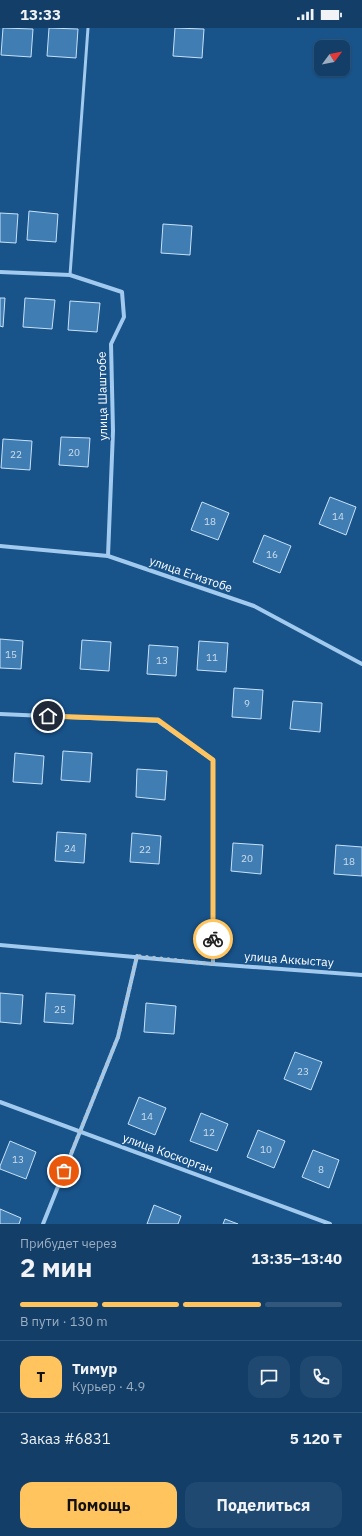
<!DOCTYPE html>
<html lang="ru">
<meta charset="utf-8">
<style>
:root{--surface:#123e68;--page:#1f4971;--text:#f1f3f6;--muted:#9caec0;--line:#31577c;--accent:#ffc45e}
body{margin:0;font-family:"IBM Plex Sans",sans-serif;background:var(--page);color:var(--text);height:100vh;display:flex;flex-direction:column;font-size:15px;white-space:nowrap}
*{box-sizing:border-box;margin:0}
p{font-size:13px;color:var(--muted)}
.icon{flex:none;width:22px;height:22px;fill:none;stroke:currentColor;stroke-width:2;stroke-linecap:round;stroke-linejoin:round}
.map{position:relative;height:1196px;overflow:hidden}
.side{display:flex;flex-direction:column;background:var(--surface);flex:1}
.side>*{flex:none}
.needle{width:26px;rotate:58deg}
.buttons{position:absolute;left:314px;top:12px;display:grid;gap:8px}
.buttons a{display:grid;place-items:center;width:36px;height:36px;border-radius:8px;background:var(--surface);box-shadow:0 1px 3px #0004,0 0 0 1px var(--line);font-size:20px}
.pin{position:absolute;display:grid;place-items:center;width:34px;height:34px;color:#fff;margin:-17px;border:2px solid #fff;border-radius:50%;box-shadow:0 1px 4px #0007}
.courier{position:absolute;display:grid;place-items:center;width:40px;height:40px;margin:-20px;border:3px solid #ffc45e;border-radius:50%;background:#fff;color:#222;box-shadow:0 1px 5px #0007}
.overview em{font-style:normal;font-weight:700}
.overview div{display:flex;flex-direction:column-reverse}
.overview{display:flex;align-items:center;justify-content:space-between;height:68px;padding:0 20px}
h1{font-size:26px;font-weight:700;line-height:30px}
.bar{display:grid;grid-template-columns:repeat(4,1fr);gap:6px 4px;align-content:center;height:48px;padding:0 20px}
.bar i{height:5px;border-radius:3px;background:var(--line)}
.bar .current{background:var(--accent)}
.bar p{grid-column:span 4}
.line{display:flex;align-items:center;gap:10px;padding:0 20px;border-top:1px solid var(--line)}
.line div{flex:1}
.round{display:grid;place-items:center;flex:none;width:42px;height:42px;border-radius:12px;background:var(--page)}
.button{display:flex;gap:8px;margin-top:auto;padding:8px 20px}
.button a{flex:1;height:46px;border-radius:12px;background:var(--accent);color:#111;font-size:16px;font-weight:700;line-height:46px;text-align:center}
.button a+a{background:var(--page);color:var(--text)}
.status{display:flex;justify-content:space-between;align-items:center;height:28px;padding:0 20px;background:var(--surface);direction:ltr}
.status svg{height:11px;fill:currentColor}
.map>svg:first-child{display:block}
.building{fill:#407db3;stroke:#c7e2fa}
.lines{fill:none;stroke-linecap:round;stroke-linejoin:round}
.lane{stroke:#a1caee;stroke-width:3}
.street{stroke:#a1caee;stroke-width:4}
.done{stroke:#aec3d6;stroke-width:4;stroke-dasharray:0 7.2}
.route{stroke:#ffc45e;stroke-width:5}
.labels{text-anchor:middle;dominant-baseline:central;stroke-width:3;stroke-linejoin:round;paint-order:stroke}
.number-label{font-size:10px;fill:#cfdeec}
.street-label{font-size:12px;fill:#fff;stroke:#18538a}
</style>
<div class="status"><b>13:33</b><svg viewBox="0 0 49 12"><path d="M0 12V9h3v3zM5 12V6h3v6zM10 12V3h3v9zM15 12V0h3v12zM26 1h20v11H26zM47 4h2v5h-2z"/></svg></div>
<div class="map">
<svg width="362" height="1196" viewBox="0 0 362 1196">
<rect width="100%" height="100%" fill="#18538a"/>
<!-- building -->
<g class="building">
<polygon points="3,0 33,1 31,29 1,27"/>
<polygon points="49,0 78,1 76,30 47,28"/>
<polygon points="175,0 204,1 202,30 173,28"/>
<polygon points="29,183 58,186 56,214 27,212"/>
<polygon points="0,185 18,186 16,215 0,214"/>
<polygon points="163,196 192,198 190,227 161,225"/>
<polygon points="0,270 5,270 3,299 0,298"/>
<polygon points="25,270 55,272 52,301 23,299"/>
<polygon points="70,273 100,275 97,304 68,302"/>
<polygon points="61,409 90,410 88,439 59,437"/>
<polygon points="3,411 32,413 30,442 1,440"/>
<polygon points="330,469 356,479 346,507 319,496"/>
<polygon points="202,474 229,485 218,512 191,502"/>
<polygon points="264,507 291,518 280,545 253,534"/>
<polygon points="0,611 23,613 21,641 0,640"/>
<polygon points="82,612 111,614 109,643 80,641"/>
<polygon points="199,613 228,615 226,644 197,642"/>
<polygon points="149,617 178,619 176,648 147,646"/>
<polygon points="234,660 263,662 261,691 232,689"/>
<polygon points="293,673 322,675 320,704 290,701"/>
<polygon points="63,723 92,725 90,754 61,752"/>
<polygon points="15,725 44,728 42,756 13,754"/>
<polygon points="137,741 167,743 165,772 136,769"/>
<polygon points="57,804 86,806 84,835 55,833"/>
<polygon points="132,805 161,808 159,836 130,834"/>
<polygon points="233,815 263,817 261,846 231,843"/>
<polygon points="336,817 362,819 362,848 334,846"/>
<polygon points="0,965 23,967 21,996 0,994"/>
<polygon points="46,965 75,967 73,996 44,994"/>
<polygon points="146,975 176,978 174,1006 144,1004"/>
<polygon points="295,1024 322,1034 311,1062 284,1051"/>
<polygon points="139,1069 166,1080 155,1107 128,1096"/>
<polygon points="201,1085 228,1096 217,1123 190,1113"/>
<polygon points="258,1102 285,1113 274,1140 247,1129"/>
<polygon points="10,1113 36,1124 26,1151 0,1141 0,1138"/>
<polygon points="313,1122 339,1132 329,1160 302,1149"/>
<polygon points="154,1177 181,1188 178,1196 147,1196"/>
<polygon points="0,1181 21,1190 19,1196 0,1196"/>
<polygon points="225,1191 238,1196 223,1196"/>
</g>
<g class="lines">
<!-- lane -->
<polyline class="lane" points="70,247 88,0"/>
<!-- street -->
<g class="street">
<polyline points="0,244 70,247 122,264 124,289 111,316 113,403 108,528"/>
<polyline points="0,518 108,528 254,578 362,636"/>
<polyline points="0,686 158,693 213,732 213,936"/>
<polyline points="0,917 213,936 362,947"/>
<polyline points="0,1074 330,1196"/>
<polyline points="43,1196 118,1009 137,928"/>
</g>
</g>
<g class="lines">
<!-- done -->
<polyline class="done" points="64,1143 118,1009 137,928 212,936 213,911"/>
<!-- route -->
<polyline class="route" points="48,688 158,692 213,732 213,911"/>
</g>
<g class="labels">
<!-- number labels -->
<g class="number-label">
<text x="74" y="424">20</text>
<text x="16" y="426">22</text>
<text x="338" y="488">14</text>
<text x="210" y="493">18</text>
<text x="272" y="526">16</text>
<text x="11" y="626">15</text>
<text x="212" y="629">11</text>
<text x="162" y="632">13</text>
<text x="247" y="675">9</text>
<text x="70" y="820">24</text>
<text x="145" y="821">22</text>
<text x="247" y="830">20</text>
<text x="349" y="833">18</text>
<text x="60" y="981">25</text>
<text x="303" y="1043">23</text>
<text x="147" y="1088">14</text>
<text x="209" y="1104">12</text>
<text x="266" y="1121">10</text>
<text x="18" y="1131">13</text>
<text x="321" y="1141">8</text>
</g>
<!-- street labels -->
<g class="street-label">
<text transform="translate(102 368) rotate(-91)">улица Шаштобе</text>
<text transform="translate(191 546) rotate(19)">улица Егизтобе</text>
<text transform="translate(289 931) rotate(4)">улица Аккыстау</text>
<text transform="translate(168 1125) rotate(20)">улица Коскорган</text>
</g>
</g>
</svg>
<div class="buttons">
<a><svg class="needle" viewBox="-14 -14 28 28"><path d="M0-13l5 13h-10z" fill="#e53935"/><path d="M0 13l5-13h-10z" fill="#9caec0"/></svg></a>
</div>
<div class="pin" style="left:64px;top:1143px;background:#ea580c"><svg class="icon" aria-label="bag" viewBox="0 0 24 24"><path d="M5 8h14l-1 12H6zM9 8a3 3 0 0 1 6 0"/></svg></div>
<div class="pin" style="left:48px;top:688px;background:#1f2937"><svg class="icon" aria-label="home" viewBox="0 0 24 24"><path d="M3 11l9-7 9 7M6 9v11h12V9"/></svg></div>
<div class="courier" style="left:213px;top:911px"><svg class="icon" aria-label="bike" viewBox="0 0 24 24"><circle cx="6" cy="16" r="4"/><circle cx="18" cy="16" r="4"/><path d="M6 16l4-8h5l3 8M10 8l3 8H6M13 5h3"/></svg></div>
</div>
<section class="side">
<div class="overview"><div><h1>2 мин</h1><p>Прибудет через</p></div><em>13:35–13:40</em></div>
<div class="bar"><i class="current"></i><i class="current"></i><i class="current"></i><i></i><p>В пути · 130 m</p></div>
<div class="line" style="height:72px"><b class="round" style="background:var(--accent);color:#111">Т</b><div><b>Тимур</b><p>Курьер · 4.9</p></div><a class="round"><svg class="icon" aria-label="chat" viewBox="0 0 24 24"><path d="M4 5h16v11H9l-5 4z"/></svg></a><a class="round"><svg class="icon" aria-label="phone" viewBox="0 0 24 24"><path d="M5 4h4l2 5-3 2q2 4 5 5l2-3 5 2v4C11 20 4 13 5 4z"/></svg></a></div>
<div class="line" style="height:52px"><div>Заказ #6831</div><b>5 120 ₸</b></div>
<div class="button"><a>Помощь</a><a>Поделиться</a></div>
</section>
